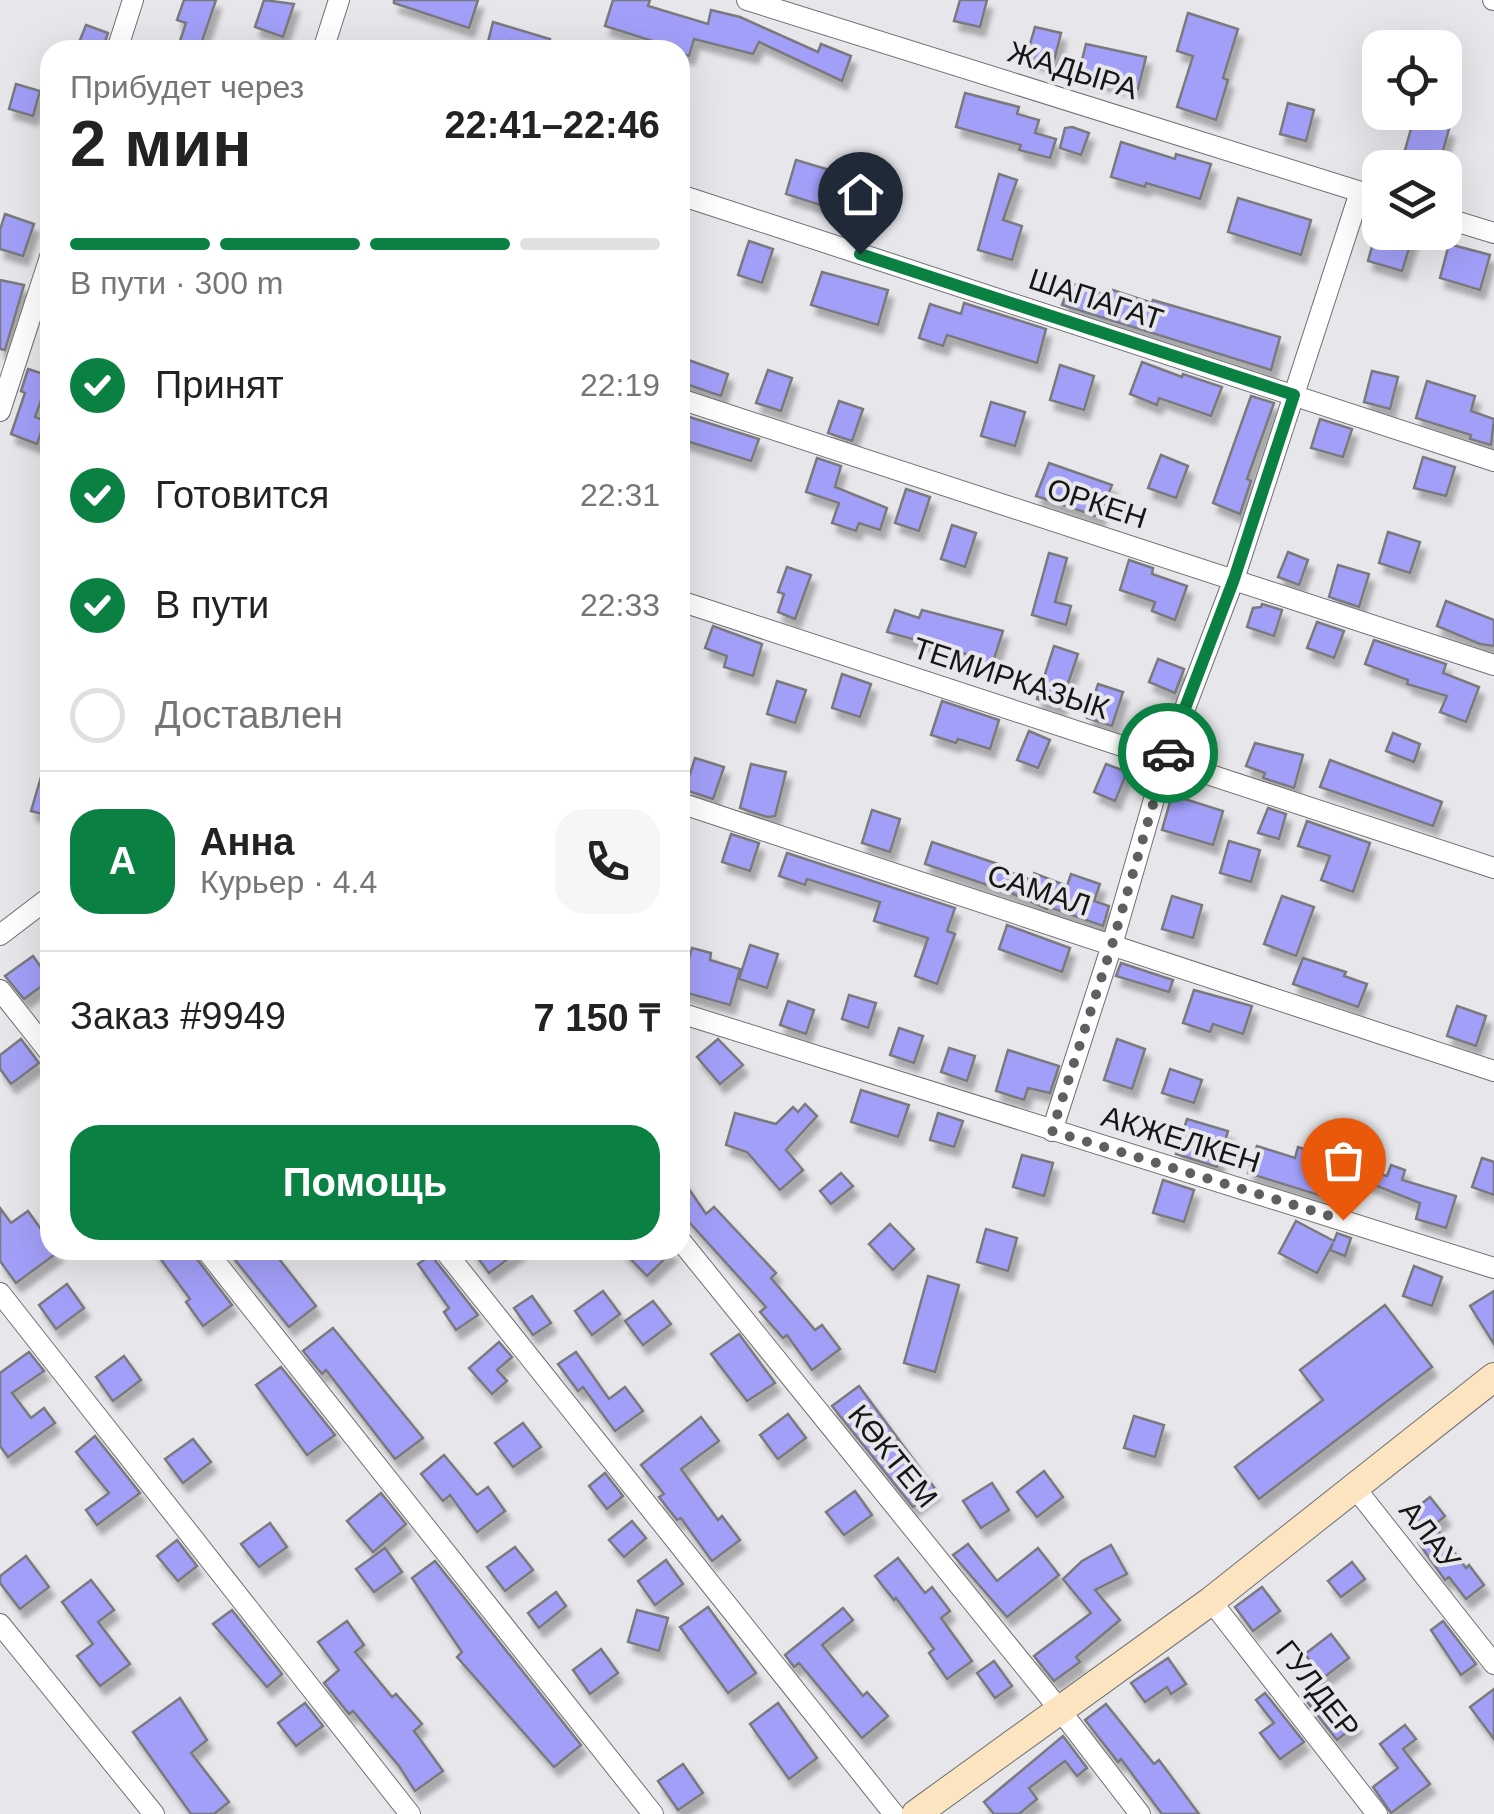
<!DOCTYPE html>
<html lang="ru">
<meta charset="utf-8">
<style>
:root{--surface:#fff;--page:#f6f6f6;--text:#222;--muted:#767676;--line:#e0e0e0;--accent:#0b8043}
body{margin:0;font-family:Arial,sans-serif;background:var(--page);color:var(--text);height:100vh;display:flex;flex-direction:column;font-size:38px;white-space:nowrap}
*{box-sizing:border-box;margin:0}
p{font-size:32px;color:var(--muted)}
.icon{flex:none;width:55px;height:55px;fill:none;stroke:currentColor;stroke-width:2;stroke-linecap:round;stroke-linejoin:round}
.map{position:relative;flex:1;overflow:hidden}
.drawer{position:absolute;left:40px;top:40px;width:650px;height:1220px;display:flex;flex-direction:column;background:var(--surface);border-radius:30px;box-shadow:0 10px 40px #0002}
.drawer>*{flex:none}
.fabs{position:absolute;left:1362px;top:30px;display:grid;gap:20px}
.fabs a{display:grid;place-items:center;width:100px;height:100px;border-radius:20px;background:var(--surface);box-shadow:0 10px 40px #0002;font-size:50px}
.pin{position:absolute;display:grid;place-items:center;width:85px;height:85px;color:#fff;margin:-102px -42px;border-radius:50% 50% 50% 0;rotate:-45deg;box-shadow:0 0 10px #0007}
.pin .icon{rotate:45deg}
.courier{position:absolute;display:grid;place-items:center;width:100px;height:100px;margin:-50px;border:8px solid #0b8043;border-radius:50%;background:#fff;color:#222;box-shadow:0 2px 12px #0007}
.overview em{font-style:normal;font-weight:700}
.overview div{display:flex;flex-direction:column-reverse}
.overview{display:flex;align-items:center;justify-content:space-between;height:170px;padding:0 30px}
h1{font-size:65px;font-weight:700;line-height:75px}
.bar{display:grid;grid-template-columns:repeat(4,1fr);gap:15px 10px;align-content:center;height:120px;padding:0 30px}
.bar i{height:12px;border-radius:8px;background:var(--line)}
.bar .current{background:var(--accent)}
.bar p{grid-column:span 4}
.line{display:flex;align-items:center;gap:25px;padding:0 30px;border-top:2px solid var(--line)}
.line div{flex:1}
.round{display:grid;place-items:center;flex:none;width:105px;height:105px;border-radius:30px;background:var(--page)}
ol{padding:0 30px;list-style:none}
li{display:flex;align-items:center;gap:30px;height:110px}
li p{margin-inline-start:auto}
li .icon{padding:10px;border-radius:50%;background:var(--accent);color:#fff;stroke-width:4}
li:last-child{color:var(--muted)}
li i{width:55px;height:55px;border:5px solid var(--line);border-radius:50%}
.cta{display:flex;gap:20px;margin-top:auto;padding:20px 30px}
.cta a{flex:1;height:115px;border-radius:30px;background:var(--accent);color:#fff;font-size:40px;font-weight:700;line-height:115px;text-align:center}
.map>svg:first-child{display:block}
.building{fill:#a29ff9;stroke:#7a7a7e;stroke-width:2.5;filter:url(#shadow)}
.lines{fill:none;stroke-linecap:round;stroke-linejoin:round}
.street-casing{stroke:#707073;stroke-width:22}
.secondary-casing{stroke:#707073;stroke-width:30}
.street{stroke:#fff;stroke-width:20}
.secondary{stroke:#fde4c1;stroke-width:28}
.done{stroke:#5f5f61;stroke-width:10;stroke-dasharray:0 18}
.route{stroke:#0b8043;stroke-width:12}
.labels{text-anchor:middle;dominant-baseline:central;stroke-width:8;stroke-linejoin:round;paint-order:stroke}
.street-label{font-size:30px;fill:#161617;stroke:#e7e7eb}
</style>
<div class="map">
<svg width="1494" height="1814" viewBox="0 0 1494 1814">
<defs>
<filter id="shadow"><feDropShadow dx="5" dy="9" stdDeviation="2.5" flood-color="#0004"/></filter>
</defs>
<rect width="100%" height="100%" fill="#e7e7eb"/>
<!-- building -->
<g class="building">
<polygon points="184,0 216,0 199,50 177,50 186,23 177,20"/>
<polygon points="264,0 294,4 283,37 255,27"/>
<polygon points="394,0 478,0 469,28 394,3"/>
<polygon points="613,0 650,0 648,6 708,24 711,10 740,17 818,52 821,44 851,56 842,81 759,42 753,54 694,39 689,56 680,53 680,50 655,46 656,42 605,26"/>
<polygon points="960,0 987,0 980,27 954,21"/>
<polygon points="1188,13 1238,29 1223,78 1228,80 1216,120 1177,107 1193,56 1177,51"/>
<polygon points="493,22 550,39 547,50 511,41 509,48 488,42"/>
<polygon points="86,25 108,33 102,50 76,50"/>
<polygon points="1035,27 1061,33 1053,65 1026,58"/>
<polygon points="1086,44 1146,57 1138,89 1078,76"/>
<polygon points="16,84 40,91 33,116 9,109"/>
<polygon points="965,93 1019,107 1017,114 1039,120 1035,133 1056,139 1050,158 1019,150 1021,145 956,127"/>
<polygon points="1288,103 1314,110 1306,141 1280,134"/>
<polygon points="1414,118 1449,129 1438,168 1400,168"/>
<polygon points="1072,127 1089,133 1081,155 1060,148 1065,128"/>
<polygon points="1121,142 1175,159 1176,154 1211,164 1200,199 1146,183 1145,187 1111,177"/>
<polygon points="796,160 830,170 820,205 786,194"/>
<polygon points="999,174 1017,180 1003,220 1022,226 1012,260 978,250"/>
<polygon points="1238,198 1311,220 1301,255 1228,232"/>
<polygon points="5,214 34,224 23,256 0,249 0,230"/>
<polygon points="1376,232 1413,236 1402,271 1368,261"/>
<polygon points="749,241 773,249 762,283 738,275"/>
<polygon points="1449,244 1490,255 1480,290 1440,278"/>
<polygon points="822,272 888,290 878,325 811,305"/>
<polygon points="0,280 24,285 5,350 0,349"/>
<polygon points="1070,283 1111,297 1113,290 1152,303 1153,300 1280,337 1271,370 1062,305"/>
<polygon points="964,303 1046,329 1037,363 947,335 943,346 919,338 930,304 961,314"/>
<polygon points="680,357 728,374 721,396 680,382"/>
<polygon points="1142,362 1182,377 1183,374 1222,387 1211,416 1159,398 1157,405 1130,394"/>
<polygon points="1060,365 1094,376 1084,410 1050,400"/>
<polygon points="28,369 50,376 35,417 45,421 37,444 11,434 25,393 21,391"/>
<polygon points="768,370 792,378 781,411 756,403"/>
<polygon points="1372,371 1398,377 1390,409 1364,402"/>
<polygon points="1427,381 1475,396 1471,411 1494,419 1491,445 1470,439 1471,435 1416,418"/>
<polygon points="1251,396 1274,403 1247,479 1251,481 1240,514 1213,503"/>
<polygon points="839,401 863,409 852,441 828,433"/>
<polygon points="991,402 1025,412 1015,446 981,436"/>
<polygon points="680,414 759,439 751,461 680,439"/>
<polygon points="1320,419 1352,429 1343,457 1311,448"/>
<polygon points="1161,455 1188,466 1176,498 1148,488"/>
<polygon points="1423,457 1455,467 1446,496 1414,488"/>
<polygon points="817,458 841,466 835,487 887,508 880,530 859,523 856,531 832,523 839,503 806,492"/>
<polygon points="1049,463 1112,485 1099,517 1036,496"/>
<polygon points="906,489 930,497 919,531 895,523"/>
<polygon points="952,525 976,533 965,567 941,559"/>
<polygon points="1388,532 1420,542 1410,573 1379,563"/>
<polygon points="1288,552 1308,560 1299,585 1278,577"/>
<polygon points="1049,553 1067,558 1055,602 1071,606 1066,625 1032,615"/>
<polygon points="1129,560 1153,568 1152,574 1187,586 1175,620 1152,611 1155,602 1120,590"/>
<polygon points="1338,565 1369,574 1359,607 1329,597"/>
<polygon points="787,567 811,575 795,619 778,612 784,594 778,592"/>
<polygon points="1446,601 1494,620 1494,646 1480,644 1437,626"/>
<polygon points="1262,604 1282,610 1274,636 1247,627 1253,608 1261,607"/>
<polygon points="895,610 919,618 922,610 1003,631 992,665 969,655 887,632"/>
<polygon points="1317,622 1344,631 1334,658 1307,648"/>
<polygon points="713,626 762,644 753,676 724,667 727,656 705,648"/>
<polygon points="1374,640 1446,664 1443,673 1479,687 1466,722 1440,712 1447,696 1407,684 1408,680 1365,664"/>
<polygon points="1054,646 1078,654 1060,707 1037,699"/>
<polygon points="1158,659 1184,669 1175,693 1149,682"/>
<polygon points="842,674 871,684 860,717 832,708"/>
<polygon points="777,681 806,690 795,723 767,714"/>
<polygon points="1098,684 1123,692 1112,726 1087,718"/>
<polygon points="942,701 999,720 990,749 958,739 956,743 931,735"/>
<polygon points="1029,731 1050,740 1038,768 1017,760"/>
<polygon points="1393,733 1420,744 1414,762 1386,751"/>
<polygon points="1255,743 1303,755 1294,788 1263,778 1265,773 1246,766"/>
<polygon points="695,758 724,767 713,799 685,790"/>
<polygon points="46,760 50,760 50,816 31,811"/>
<polygon points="1330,760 1442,802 1433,826 1320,787"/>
<polygon points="751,764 786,772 775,816 767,817 740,808"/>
<polygon points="1106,764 1127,772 1115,801 1094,792"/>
<polygon points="1172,795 1223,811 1213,845 1162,830"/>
<polygon points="1268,808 1286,814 1279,839 1258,833"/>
<polygon points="872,810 900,819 890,852 862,843"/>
<polygon points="1307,821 1370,843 1353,892 1321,880 1330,856 1298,846"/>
<polygon points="731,834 759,843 750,871 722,862"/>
<polygon points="1229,841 1260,850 1251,882 1220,873"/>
<polygon points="932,842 1001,865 999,868 1031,880 1034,873 1067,886 1071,874 1100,884 1094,901 1109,906 1103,926 1049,907 1047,909 1011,893 925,864"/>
<polygon points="787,853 955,908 947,931 955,934 937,984 915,976 928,938 874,921 880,902 807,879 805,885 779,876"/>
<polygon points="1172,896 1202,905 1193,938 1162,929"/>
<polygon points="1282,896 1314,907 1296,956 1264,944"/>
<polygon points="1007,925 1070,948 1062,972 999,949"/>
<polygon points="750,945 778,954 767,988 739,979"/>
<polygon points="692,948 711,953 710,960 740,969 730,1005 680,991"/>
<polygon points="33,956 50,980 24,999 5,976"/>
<polygon points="1303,958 1346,972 1344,976 1367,984 1358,1007 1293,984"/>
<polygon points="1121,963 1173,980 1169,992 1116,976"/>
<polygon points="1194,990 1252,1006 1243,1034 1213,1024 1210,1032 1183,1023"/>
<polygon points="849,995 876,1003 868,1028 842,1019"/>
<polygon points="788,1001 814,1010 806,1034 780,1025"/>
<polygon points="1457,1006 1486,1016 1476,1046 1447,1036"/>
<polygon points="899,1028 923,1036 914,1063 890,1055"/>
<polygon points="21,1039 39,1063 11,1084 0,1069 0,1055"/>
<polygon points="718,1039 743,1065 720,1084 697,1057"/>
<polygon points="1117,1039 1145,1049 1132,1089 1104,1080"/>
<polygon points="949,1048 975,1056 967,1081 941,1072"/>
<polygon points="1008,1050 1059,1066 1050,1093 1028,1088 1024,1100 996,1091"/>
<polygon points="1170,1069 1202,1080 1194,1103 1162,1093"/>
<polygon points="861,1090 909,1105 898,1137 851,1122"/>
<polygon points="805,1104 817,1116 786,1150 803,1170 780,1190 747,1152 726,1145 735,1113 776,1124 793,1107 798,1112"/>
<polygon points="938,1113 963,1121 954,1147 930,1140"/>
<polygon points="1187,1119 1228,1131 1217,1167 1176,1154"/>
<polygon points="1257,1146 1295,1158 1298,1147 1352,1164 1341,1202 1248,1173"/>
<polygon points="1022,1155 1053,1163 1044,1196 1013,1187"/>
<polygon points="1482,1158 1494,1162 1494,1195 1472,1187"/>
<polygon points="1391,1165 1405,1170 1402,1180 1456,1196 1446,1228 1416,1219 1420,1203 1362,1180 1366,1170 1387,1176"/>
<polygon points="841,1173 853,1186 831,1204 820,1191"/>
<polygon points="680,1176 706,1214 714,1207 776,1273 771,1278 815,1330 822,1325 840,1349 812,1370 787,1335 783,1338 760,1312 766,1307 680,1212"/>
<polygon points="1163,1180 1194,1190 1184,1222 1153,1213"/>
<polygon points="0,1208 11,1223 28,1211 50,1242 50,1250 58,1252 16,1283 0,1261"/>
<polygon points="1296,1221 1334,1241 1337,1233 1351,1238 1345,1256 1330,1250 1333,1243 1317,1273 1279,1253"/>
<polygon points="890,1224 914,1249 893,1270 869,1244"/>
<polygon points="986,1229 1017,1238 1008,1271 977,1262"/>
<polygon points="154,1250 190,1250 232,1305 203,1326 186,1302 190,1299"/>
<polygon points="227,1250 272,1250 316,1306 289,1327"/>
<polygon points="472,1250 520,1250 489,1273"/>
<polygon points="622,1250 670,1250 672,1252 647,1276"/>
<polygon points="431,1255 478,1315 456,1330 444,1312 449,1308 418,1264"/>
<polygon points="1414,1266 1442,1277 1432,1306 1403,1296"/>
<polygon points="928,1276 959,1285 935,1372 904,1363"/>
<polygon points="67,1284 84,1308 56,1329 39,1305"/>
<polygon points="603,1291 620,1314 592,1335 575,1311"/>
<polygon points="1494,1291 1494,1344 1470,1306"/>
<polygon points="532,1296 551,1323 533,1335 514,1308"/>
<polygon points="653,1301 671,1324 643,1345 625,1321"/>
<polygon points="1385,1305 1432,1367 1259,1499 1235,1467 1323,1400 1300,1370"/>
<polygon points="333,1328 423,1438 395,1459 326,1370 322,1374 303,1351"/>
<polygon points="739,1334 775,1383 747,1401 711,1354"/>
<polygon points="499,1342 512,1357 497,1370 507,1381 492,1394 469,1368"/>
<polygon points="29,1352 44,1371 12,1393 31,1418 44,1408 55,1423 8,1457 0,1446 0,1373"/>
<polygon points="576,1352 609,1399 625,1387 643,1411 615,1431 583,1387 578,1391 558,1364"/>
<polygon points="124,1356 141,1380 113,1401 96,1377"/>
<polygon points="281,1367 335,1435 307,1455 256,1385"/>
<polygon points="859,1386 936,1490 913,1507 832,1406"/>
<polygon points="788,1414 806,1438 778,1459 760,1435"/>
<polygon points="1134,1416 1164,1425 1155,1457 1124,1448"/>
<polygon points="701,1417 719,1441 681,1469 718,1520 722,1516 740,1540 712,1561 681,1518 677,1520 659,1497 664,1494 641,1465"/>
<polygon points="523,1423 541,1447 513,1467 495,1443"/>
<polygon points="95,1436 140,1493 97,1525 86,1510 109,1493 76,1452"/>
<polygon points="193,1439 211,1462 183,1483 165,1459"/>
<polygon points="444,1455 477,1495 488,1487 505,1511 477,1532 450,1495 443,1501 421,1474"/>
<polygon points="1044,1471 1063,1497 1037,1517 1017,1492"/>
<polygon points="605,1473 623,1496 607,1509 589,1486"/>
<polygon points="992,1483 1009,1510 981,1528 963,1501"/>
<polygon points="855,1491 872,1515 844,1535 826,1512"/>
<polygon points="381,1493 406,1524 373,1552 347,1521"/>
<polygon points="1430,1497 1445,1516 1427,1531 1412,1511"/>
<polygon points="632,1521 646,1538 624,1557 609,1540"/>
<polygon points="270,1523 287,1547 259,1567 241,1544"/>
<polygon points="1436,1528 1466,1568 1469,1565 1484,1585 1466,1599 1449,1577 1445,1580 1418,1542"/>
<polygon points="177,1540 197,1566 178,1581 157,1556"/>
<polygon points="968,1544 997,1581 1038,1548 1059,1575 1007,1617 953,1555"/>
<polygon points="1111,1545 1127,1574 1095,1590 1120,1620 1076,1657 1080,1662 1054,1681 1034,1656 1091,1613 1063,1579 1082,1561"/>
<polygon points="515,1547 533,1570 505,1591 487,1567"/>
<polygon points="385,1548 402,1572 374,1592 356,1569"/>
<polygon points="26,1556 49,1587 20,1609 0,1583 0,1576"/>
<polygon points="898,1558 925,1593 932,1587 950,1611 941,1618 972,1661 947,1679 929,1653 934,1649 896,1598 894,1600 875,1576"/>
<polygon points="666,1560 683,1584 655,1605 638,1581"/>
<polygon points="435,1561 581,1745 554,1767 457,1657 462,1652 412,1578"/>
<polygon points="1352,1562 1365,1579 1341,1597 1328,1581"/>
<polygon points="91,1580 114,1610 98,1622 130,1664 100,1686 77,1656 93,1644 62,1602"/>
<polygon points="1262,1587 1280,1611 1253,1631 1235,1607"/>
<polygon points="556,1592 566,1606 539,1628 528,1613"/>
<polygon points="708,1607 756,1673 728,1693 680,1627"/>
<polygon points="843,1608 853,1620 822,1645 863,1696 867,1692 888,1716 862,1738 799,1663 794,1667 785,1655"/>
<polygon points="232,1610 282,1674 267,1687 213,1624"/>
<polygon points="637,1610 668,1618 659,1651 628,1642"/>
<polygon points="347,1621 364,1645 355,1652 392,1697 396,1694 422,1724 414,1731 443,1771 415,1791 399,1766 353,1711 349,1714 324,1683 339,1670 318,1642"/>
<polygon points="1443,1621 1476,1664 1461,1675 1431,1630"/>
<polygon points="1331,1634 1349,1658 1323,1678 1305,1654"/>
<polygon points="601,1649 618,1673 590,1694 573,1670"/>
<polygon points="1168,1658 1186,1684 1171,1694 1167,1687 1145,1702 1131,1683"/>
<polygon points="994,1661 1012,1686 995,1698 977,1673"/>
<polygon points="1324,1682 1357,1724 1337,1740 1304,1698"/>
<polygon points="1494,1689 1494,1739 1470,1707"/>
<polygon points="1265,1693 1304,1742 1280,1759 1260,1733 1274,1723 1256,1700"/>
<polygon points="180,1698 207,1740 191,1753 229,1802 214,1814 191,1814 133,1732"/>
<polygon points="305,1703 323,1726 296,1746 278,1723"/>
<polygon points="778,1703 817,1758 789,1779 750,1724"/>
<polygon points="1106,1704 1154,1764 1159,1760 1199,1814 1162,1814 1121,1759 1118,1762 1085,1720"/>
<polygon points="1405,1725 1416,1739 1403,1749 1430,1784 1391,1813 1373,1787 1398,1768 1380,1744"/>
<polygon points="1063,1736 1087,1768 1077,1776 1065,1761 1029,1788 1037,1799 1019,1814 994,1814 984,1802"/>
<polygon points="683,1764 703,1793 678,1810 658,1781"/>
</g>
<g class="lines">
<!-- street casing -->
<g class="street-casing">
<g id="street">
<polyline points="747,0 1380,198"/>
<polyline points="1493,0 1494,0"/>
<polyline points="117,50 133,0"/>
<polyline points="323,50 339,0"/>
<polyline points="680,195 1494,461"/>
<polyline points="1445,218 1494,233"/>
<polyline points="680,399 1494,665"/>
<polyline points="0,411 50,257"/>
<polyline points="680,601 1494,868"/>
<polyline points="680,803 1494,1071"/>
<polyline points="0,935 50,897"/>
<polyline points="0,990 50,1053"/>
<polyline points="680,1013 1494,1268"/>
<polyline points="1052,1131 1112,945 1165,761 1234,579 1360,192"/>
<polyline points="680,1240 1060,1710 1140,1814"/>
<polyline points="206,1250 653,1814"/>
<polyline points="444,1250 894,1814"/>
<polyline points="0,1293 410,1814"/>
<polyline points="1356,1489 1494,1664"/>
<polyline points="1211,1601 1377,1814"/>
<polyline points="0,1624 154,1814"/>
</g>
</g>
<!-- secondary casing -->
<g class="secondary-casing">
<polyline id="secondary" points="916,1814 1211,1601 1494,1377"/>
</g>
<!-- street -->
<use href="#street" class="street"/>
<!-- secondary -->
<use href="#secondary" class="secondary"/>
</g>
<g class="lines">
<!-- done -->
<polyline class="done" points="1168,753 1112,945 1052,1131 1343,1220"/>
<!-- route -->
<polyline class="route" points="860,254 1294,395 1234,579 1168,753"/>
</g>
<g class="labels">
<!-- street labels -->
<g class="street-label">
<text transform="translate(1073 70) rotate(17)">ЖАДЫРА</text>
<text transform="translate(1096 299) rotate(18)">ШАПАГАТ</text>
<text transform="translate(1097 503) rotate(18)">ОРКЕН</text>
<text transform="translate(1011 678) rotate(18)">ТЕМИРКАЗЫК</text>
<text transform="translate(1039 890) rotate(18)">САМАЛ</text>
<text transform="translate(1181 1139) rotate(17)">АКЖЕЛКЕН</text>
<text transform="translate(893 1456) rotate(51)">КӨКТЕМ</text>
<text transform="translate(1430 1535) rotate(52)">АЛАУ</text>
<text transform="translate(1318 1689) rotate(52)">ГУЛДЕР</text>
</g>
</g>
</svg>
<div class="fabs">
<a><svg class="icon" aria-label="locate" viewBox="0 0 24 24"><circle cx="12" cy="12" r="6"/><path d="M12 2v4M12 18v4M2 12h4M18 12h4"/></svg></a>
<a><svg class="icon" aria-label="layers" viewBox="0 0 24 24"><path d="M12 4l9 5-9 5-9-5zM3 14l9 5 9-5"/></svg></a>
</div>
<div class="pin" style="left:1343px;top:1220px;background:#ea580c"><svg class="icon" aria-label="bag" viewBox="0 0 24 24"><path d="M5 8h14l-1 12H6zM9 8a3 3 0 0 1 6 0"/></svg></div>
<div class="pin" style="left:860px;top:254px;background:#1f2937"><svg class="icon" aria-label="home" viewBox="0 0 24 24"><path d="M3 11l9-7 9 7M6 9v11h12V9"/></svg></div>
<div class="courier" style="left:1168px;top:753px"><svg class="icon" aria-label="car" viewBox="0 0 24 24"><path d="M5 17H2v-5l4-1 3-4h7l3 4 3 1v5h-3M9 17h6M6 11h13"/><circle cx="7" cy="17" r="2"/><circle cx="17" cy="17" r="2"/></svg></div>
<section class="drawer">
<div class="overview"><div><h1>2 мин</h1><p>Прибудет через</p></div><em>22:41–22:46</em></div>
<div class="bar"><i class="current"></i><i class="current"></i><i class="current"></i><i></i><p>В пути · 300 m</p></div>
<ol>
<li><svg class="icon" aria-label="check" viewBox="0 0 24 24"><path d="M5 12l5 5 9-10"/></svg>Принят<p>22:19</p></li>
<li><svg class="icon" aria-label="check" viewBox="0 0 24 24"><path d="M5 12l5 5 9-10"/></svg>Готовится<p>22:31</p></li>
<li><svg class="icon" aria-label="check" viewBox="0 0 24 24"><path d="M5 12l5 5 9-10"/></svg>В пути<p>22:33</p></li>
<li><i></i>Доставлен</li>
</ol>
<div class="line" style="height:180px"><b class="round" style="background:var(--accent);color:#fff">А</b><div><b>Анна</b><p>Курьер · 4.4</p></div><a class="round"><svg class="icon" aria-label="phone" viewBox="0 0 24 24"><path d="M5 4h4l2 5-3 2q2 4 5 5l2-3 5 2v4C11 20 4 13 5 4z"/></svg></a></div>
<div class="line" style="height:130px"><div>Заказ #9949</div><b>7 150 ₸</b></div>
<div class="cta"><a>Помощь</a></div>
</section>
</div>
